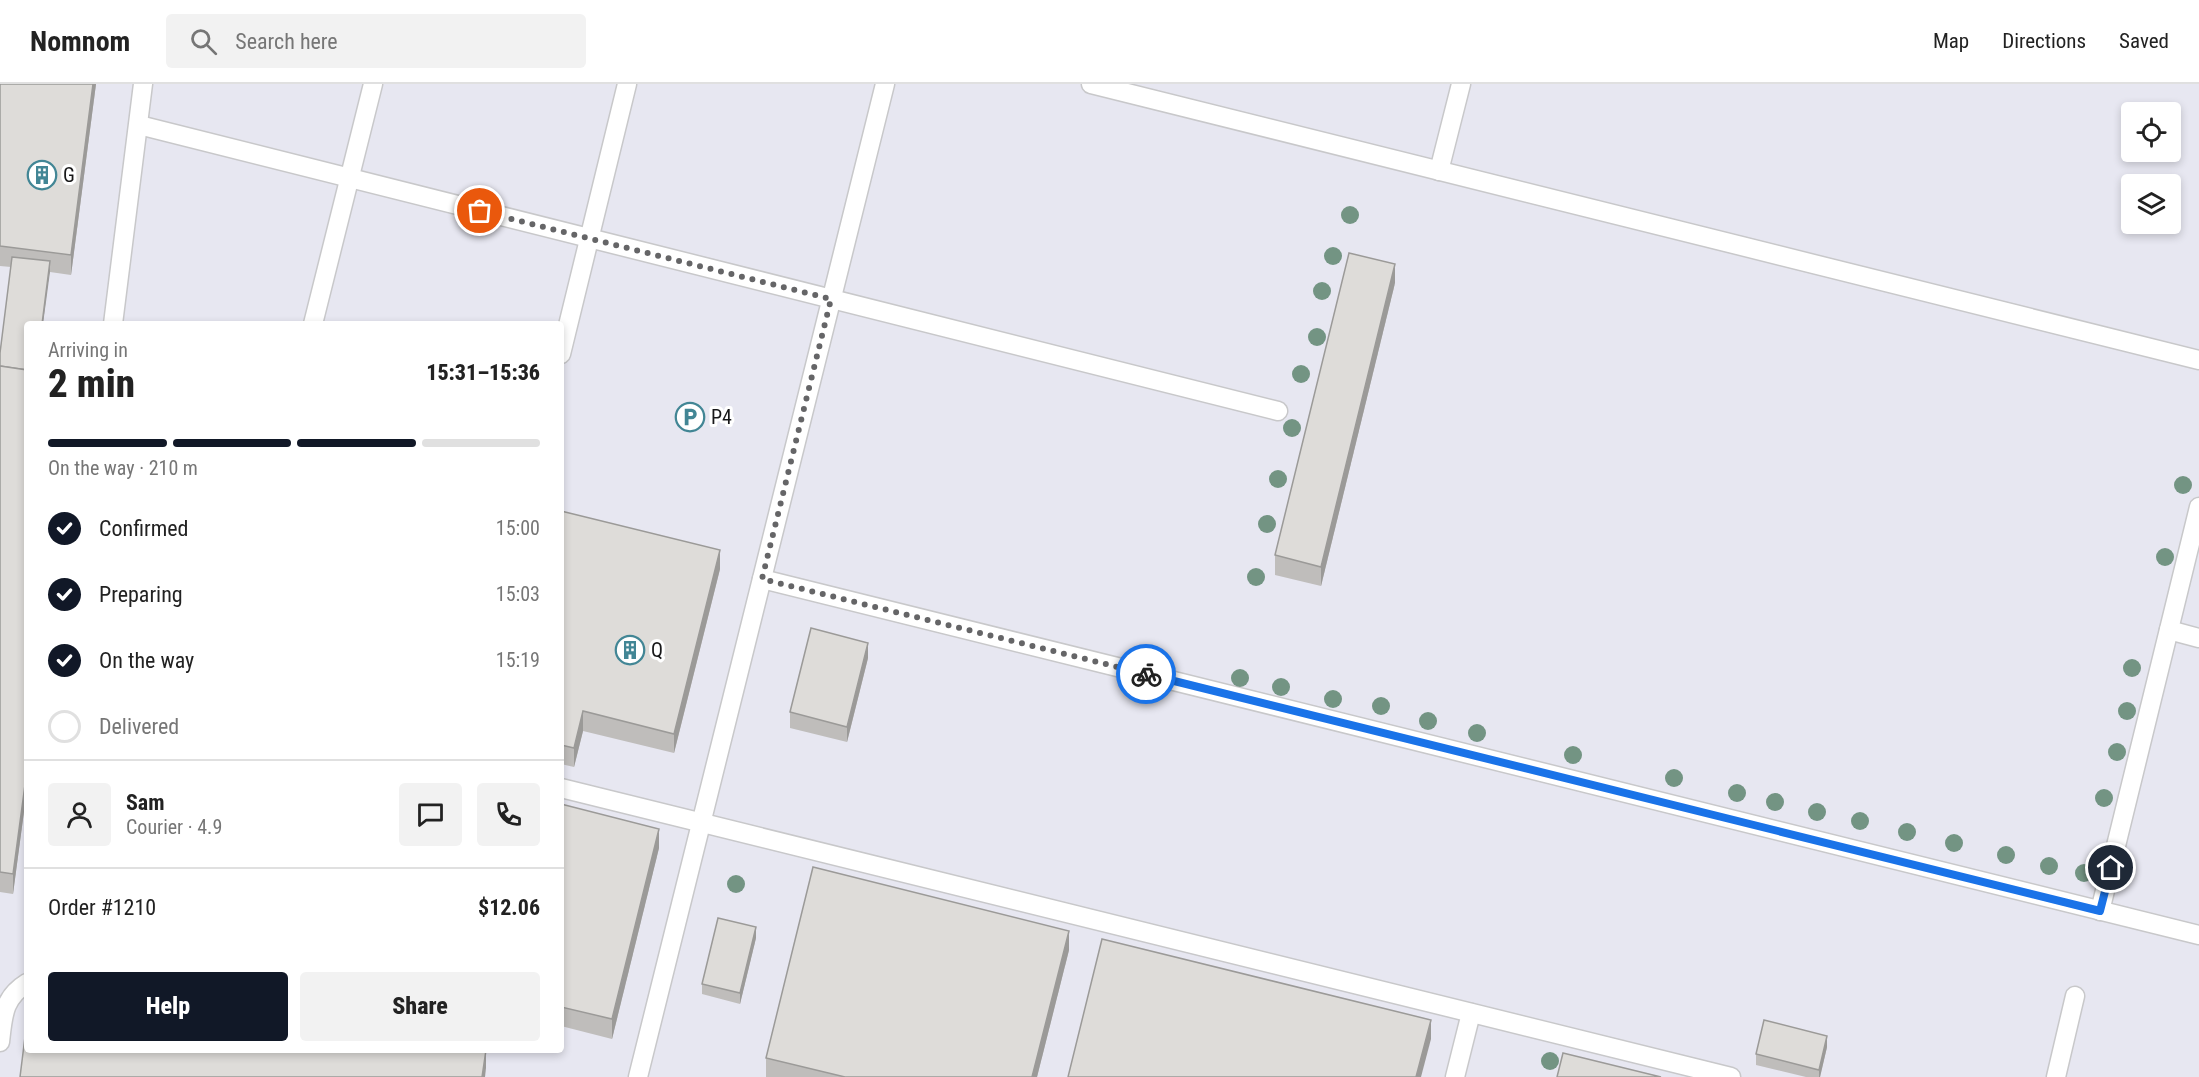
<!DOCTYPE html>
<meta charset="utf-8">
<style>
:root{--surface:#fff;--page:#f2f2f2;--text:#222;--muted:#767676;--line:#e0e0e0;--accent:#111827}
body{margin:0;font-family:"Roboto Condensed",sans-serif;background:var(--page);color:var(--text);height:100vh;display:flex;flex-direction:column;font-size:22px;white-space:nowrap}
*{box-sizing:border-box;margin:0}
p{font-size:20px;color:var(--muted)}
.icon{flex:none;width:33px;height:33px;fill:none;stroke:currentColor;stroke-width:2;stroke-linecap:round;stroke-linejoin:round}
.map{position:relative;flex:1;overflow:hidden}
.panel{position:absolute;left:24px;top:237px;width:540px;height:732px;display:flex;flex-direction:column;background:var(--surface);border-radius:6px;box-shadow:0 3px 9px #0003}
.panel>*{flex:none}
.controls{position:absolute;left:2121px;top:18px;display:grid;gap:12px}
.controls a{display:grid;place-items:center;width:60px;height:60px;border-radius:6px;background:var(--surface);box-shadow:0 3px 9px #0003;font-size:30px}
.pin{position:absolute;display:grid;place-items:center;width:51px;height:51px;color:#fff;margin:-26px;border:3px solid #fff;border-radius:50%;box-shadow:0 2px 6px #0007}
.courier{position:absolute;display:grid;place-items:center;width:60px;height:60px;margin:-30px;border:4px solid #1a73e8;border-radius:50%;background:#fff;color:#222;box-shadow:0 2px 8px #0007}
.overview em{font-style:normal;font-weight:800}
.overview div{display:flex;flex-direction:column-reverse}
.overview{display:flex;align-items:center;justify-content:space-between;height:102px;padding:0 24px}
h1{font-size:39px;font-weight:800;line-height:45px}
.bar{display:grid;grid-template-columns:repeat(4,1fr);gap:9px 6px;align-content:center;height:72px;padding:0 24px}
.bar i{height:8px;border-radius:4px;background:var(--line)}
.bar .selected{background:var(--accent)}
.bar p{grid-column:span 4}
.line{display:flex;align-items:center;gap:15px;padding:0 24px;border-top:2px solid var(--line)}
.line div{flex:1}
.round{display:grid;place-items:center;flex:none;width:63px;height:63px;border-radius:6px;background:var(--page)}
ol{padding:0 24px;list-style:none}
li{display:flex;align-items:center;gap:18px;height:66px}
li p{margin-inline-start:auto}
li .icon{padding:6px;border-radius:50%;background:var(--accent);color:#fff;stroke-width:4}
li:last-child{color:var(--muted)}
li i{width:33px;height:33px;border:3px solid var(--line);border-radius:50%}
.button{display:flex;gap:12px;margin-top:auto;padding:12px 24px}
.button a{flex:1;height:69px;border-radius:6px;background:var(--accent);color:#fff;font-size:24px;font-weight:800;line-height:69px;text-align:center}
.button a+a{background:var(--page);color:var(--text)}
header{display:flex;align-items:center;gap:36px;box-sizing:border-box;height:84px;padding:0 30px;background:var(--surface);border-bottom:2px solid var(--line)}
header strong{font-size:28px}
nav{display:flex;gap:33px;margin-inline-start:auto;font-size:21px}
.search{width:420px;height:54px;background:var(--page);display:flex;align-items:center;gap:15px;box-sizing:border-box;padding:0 21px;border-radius:6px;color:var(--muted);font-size:22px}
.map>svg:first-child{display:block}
.built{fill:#e7e7f1;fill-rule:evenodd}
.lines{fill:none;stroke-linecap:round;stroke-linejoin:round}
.lane-casing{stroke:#c8c8ca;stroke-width:21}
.lane{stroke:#fff;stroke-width:18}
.tree{fill:#739483}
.wall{fill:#bfbdbb}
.shaded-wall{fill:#9b9a98}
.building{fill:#dedcd9;stroke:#9b9a98;stroke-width:1.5}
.done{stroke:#656567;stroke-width:6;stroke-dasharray:0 10.8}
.route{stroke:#1a73e8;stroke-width:8}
.labels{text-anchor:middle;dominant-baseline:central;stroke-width:6;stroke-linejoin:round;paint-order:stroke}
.poi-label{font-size:20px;fill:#181819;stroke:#fff;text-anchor:start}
</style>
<header>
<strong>Nomnom</strong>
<div class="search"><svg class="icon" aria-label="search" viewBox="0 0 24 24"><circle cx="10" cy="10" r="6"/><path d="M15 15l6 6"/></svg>Search here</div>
<nav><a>Map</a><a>Directions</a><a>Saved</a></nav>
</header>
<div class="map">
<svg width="2199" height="993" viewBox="0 0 2199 993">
<rect width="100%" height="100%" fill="#f5f5f8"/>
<!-- built -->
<path class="built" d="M0 0H2199V993H0ZM2132 28H2170V68H2132ZM2132 100H2170V140H2132ZM27 240H561V966H27Z"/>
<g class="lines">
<!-- lane casing -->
<g class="lane-casing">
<g id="lane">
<polyline points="1091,0 2199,276"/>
<polyline points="139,41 1278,327"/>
<polyline points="1439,87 1461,0"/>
<polyline points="113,240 143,0"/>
<polyline points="313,240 373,0"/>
<polyline points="561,270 627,0"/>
<polyline points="762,495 2199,851"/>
<polyline points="2169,546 2199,554"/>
<polyline points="561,704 1731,993"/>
<polyline points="2100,827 2199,423"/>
<path d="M0 958C3 932 3 914 27 899"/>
<polyline points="638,993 885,0"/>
<polyline points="1455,993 1471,929"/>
<polyline points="2056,993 2075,912"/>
</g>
</g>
<!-- lane -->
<use href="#lane" class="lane"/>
</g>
<!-- trees -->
<g class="tree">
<circle cx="1350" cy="131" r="9"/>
<circle cx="1333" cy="172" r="9"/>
<circle cx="1322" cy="207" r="9"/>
<circle cx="1317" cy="253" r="9"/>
<circle cx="1301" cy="290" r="9"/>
<circle cx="1292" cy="344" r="9"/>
<circle cx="1278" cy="395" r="9"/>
<circle cx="2183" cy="401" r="9"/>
<circle cx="1267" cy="440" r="9"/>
<circle cx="2165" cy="473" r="9"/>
<circle cx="1256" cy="493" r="9"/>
<circle cx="2132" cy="584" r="9"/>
<circle cx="1240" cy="594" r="9"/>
<circle cx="1281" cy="603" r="9"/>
<circle cx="1333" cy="615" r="9"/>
<circle cx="1381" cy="622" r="9"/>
<circle cx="2127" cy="627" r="9"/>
<circle cx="1428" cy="637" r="9"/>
<circle cx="1477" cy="649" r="9"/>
<circle cx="2117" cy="668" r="9"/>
<circle cx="1573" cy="671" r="9"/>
<circle cx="1674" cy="694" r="9"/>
<circle cx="1737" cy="709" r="9"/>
<circle cx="2104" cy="714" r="9"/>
<circle cx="1775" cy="718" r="9"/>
<circle cx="1817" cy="728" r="9"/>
<circle cx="1860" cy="737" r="9"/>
<circle cx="1907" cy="748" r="9"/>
<circle cx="1954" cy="759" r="9"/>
<circle cx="2006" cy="771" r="9"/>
<circle cx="2049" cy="782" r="9"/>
<circle cx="2084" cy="789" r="9"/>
<circle cx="736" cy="800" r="9"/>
<circle cx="1550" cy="977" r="9"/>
</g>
<!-- wall -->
<g class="wall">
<polygon points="0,0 96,0 71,191 50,188 27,240 27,705 13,810 0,808 0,269 11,183 0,182"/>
<polygon points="1395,199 1321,502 1275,491 1275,471"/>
<polygon points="561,427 720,485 674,669 583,647 574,683 561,680"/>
<polygon points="868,574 847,658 790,644 790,628"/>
<polygon points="561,720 659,764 612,955 561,942"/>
<polygon points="756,854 740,920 702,910 702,900"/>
<polygon points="1069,866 1037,993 766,993 766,974"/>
<polygon points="1827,963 1820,993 1806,993 1756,981 1756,970"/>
</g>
<!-- shaded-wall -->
<g class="shaded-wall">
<polygon points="93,0 96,0 71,191 71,171"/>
<polygon points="50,177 50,188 43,240 42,240"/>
<polygon points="1395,180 1395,199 1321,502 1321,483"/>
<polygon points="720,466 720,485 674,669 674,650"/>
<polygon points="868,559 868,574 847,658 847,643"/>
<polygon points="583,627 583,647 574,683 574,664"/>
<polygon points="27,686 27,705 13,810 13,790"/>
<polygon points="659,745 659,764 612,955 612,935"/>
<polygon points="756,843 756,854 740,920 740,909"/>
<polygon points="1069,847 1069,866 1037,993 1032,993"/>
<polygon points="1431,936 1431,955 1421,993 1416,993"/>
<polygon points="1827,952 1827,963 1820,993 1819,993 1819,986"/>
<polygon points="486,966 486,984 485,993 482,993"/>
</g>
<!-- building -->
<g class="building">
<polygon points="0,0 93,0 71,171 0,162"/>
<polygon points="1349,169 1395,180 1321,483 1275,471"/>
<polygon points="12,173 50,177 42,240 27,240 27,286 0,282 0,269"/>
<polygon points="0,282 27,286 27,686 13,790 0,788"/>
<polygon points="561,427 720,466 674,650 583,627 574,664 561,661"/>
<polygon points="811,544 868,559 847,643 790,628"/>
<polygon points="561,720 659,745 612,935 561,923"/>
<polygon points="813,783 1069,847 1032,993 845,993 766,974"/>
<polygon points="718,834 756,843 740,909 702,900"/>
<polygon points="1102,855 1431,936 1416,993 1068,993"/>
<polygon points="1764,936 1827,952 1819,986 1756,970"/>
<polygon points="27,937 27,966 486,966 482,993 20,993"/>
<polygon points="1563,969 1661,993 1557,993"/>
</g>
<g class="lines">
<!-- done -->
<polyline class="done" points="480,127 831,215 762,495 1146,590"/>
<!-- route -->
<polyline class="route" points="1146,590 2100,827 2111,784"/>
</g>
<!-- icons -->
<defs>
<g id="building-ring" transform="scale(1.5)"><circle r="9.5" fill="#fff" stroke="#428695" stroke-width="1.5"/><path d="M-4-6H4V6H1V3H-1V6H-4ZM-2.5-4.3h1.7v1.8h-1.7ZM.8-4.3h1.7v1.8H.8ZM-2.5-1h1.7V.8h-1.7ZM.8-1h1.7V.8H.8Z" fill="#428695"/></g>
<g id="parking-ring" transform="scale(1.5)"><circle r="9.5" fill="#fff" stroke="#428695" stroke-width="1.5"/><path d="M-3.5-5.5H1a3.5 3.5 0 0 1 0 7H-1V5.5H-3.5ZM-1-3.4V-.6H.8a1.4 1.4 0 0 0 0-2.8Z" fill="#428695"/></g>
</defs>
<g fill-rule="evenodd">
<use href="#building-ring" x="42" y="91"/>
<use href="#parking-ring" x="690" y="333"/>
<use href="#building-ring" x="630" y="566"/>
</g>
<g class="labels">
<!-- poi labels -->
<g class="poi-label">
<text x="63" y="91">G</text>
<text x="711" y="333">P4</text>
<text x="651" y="566">Q</text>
</g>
</g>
</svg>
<div class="controls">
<a><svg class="icon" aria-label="locate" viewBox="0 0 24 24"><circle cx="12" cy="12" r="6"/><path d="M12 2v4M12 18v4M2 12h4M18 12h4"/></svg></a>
<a><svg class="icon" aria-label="layers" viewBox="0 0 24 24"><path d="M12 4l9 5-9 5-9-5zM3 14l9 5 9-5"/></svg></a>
</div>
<div class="pin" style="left:480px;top:127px;background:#ea580c"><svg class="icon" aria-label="bag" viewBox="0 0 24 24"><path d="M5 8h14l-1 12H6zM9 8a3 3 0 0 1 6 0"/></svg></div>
<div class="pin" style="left:2111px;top:784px;background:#1f2937"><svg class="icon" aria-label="home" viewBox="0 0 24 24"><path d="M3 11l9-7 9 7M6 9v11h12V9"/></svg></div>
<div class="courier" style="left:1146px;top:590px"><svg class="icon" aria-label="bike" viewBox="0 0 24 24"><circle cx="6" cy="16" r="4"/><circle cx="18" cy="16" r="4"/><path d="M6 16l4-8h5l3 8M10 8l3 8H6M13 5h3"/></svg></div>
<section class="panel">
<div class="overview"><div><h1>2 min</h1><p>Arriving in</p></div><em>15:31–15:36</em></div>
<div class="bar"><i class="selected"></i><i class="selected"></i><i class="selected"></i><i></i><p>On the way · 210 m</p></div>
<ol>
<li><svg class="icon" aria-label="check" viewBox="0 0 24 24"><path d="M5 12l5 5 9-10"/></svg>Confirmed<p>15:00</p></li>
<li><svg class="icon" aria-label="check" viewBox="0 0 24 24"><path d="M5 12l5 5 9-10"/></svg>Preparing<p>15:03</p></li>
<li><svg class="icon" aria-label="check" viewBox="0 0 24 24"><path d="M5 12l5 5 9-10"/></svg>On the way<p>15:19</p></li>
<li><i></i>Delivered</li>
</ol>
<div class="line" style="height:108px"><a class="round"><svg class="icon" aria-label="person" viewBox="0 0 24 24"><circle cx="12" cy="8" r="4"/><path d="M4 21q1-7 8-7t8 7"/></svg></a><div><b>Sam</b><p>Courier · 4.9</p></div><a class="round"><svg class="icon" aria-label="chat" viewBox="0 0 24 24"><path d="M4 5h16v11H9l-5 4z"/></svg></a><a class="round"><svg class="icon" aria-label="phone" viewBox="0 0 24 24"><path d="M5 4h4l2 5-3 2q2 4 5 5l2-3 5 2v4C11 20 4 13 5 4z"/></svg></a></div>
<div class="line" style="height:78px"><div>Order #1210</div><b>$12.06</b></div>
<div class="button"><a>Help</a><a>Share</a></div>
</section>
</div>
